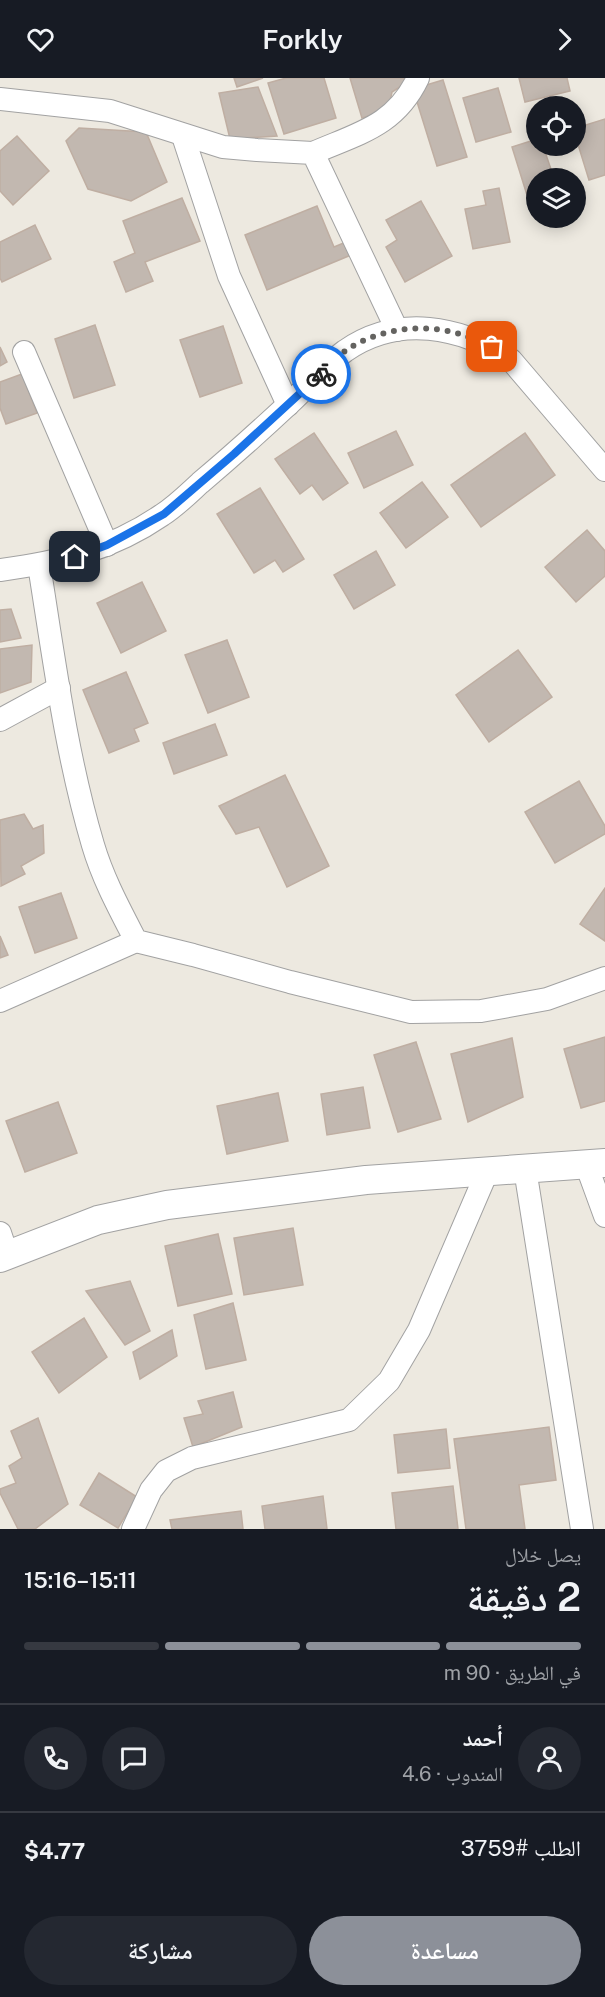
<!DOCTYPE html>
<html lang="ar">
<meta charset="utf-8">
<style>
:root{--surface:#171b24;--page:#242831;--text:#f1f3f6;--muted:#9ea1a6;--line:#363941;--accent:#8c9099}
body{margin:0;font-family:"Public Sans","Noto Naskh Arabic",sans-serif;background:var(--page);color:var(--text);direction:rtl;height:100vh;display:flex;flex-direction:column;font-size:22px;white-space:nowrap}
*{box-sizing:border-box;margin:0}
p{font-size:20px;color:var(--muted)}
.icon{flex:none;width:33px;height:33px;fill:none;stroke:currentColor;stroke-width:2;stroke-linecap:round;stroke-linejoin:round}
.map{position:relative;height:1451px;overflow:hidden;direction:ltr}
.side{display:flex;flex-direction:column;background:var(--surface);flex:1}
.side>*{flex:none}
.tools{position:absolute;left:526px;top:18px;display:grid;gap:12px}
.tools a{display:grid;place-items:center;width:60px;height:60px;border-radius:50%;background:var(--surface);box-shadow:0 3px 15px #0003;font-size:30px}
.pin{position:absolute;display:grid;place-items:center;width:51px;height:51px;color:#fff;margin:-26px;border-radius:12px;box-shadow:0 3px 9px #0006}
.courier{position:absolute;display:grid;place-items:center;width:60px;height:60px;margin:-30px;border:4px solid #1a73e8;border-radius:50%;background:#fff;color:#222;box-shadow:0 2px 8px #0007}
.headline em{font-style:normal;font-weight:600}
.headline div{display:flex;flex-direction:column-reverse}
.headline{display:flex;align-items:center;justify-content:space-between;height:102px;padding:0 24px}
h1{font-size:39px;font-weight:600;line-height:45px}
.bar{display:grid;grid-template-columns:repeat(4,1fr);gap:9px 6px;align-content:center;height:72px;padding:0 24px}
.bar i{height:8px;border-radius:4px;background:var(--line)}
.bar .on{background:var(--accent)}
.bar p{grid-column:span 4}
.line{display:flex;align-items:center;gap:15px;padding:0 24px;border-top:2px solid var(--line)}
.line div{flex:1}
.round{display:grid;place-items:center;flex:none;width:63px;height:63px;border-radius:32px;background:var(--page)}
.primary-button{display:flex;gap:12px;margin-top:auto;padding:12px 24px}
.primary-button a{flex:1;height:69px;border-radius:36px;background:var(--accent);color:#fff;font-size:24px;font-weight:600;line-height:69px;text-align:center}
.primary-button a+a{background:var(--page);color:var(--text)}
header{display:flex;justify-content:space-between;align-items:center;height:78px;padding:0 24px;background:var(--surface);font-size:27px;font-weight:600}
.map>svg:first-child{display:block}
.building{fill:#c2b8b0;stroke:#bfaea2;stroke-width:1.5}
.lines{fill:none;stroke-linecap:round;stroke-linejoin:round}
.minor-casing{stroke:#a2a2a2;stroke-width:24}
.tertiary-casing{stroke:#a2a2a2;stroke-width:30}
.minor{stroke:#fff;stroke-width:22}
.tertiary{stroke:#fff;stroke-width:28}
.done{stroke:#646360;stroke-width:6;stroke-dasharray:0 10.8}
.route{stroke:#1a73e8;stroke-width:8}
</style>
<header><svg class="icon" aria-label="forward" viewBox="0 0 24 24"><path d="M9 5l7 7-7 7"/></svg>Forkly<svg class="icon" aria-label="heart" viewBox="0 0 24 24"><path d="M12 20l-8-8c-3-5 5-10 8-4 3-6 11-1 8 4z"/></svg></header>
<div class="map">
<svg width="605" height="1451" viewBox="0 0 605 1451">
<rect width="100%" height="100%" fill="#ede9e0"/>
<!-- building -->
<g class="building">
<polygon points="234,0 263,0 237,9"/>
<polygon points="286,0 324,0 336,40 284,56 268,5"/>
<polygon points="350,0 404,0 406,5 392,14 388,32 362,40"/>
<polygon points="519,0 567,0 570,13 525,24"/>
<polygon points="443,2 467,79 437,88 413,11"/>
<polygon points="258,9 277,58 230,61 219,15"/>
<polygon points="498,10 511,54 476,64 463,20"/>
<polygon points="605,41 605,97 589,102 576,60 576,50"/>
<polygon points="79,50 146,54 167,104 131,123 88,111 66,63"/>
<polygon points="17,58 49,93 13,127 0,113 0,73"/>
<polygon points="537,61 537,68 543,68 554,100 537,100 537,114 527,117 512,69"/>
<polygon points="499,110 510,164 473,171 465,131 486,127 483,113"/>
<polygon points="182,120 200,163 145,184 153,203 126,214 114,184 135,175 123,143"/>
<polygon points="421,123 452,178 405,204 386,169 397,162 386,142"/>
<polygon points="317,128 334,169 346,164 351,177 267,212 245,157"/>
<polygon points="35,147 51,181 2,204 0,200 0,164"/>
<polygon points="95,247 115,307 74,320 55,261"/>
<polygon points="223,248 242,305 200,319 180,262"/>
<polygon points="0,269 7,284 0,288"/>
<polygon points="22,296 37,335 6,346 0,330 0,304"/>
<polygon points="396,353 413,387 364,410 348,375"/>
<polygon points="314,355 348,405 323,422 312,407 300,416 275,381"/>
<polygon points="525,355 555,397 481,449 451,407"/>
<polygon points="422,404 448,439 406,470 380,435"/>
<polygon points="260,410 304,481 283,494 275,482 254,495 217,436"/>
<polygon points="587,452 605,473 605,498 576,524 545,489"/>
<polygon points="376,473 395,507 354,531 334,497"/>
<polygon points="142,504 166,553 121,575 97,525"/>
<polygon points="11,531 21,560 0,564 0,532"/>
<polygon points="227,562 249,619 208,635 185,577"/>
<polygon points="32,567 31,604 0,615 0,571"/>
<polygon points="518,572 552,619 489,664 456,617"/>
<polygon points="126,594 148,645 134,651 139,663 109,675 83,612"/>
<polygon points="215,646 227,677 174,696 163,665"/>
<polygon points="285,697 329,788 287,809 259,749 236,756 219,728"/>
<polygon points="579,703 605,748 605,756 555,785 525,734"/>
<polygon points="24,736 33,751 43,747 44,775 21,788 25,796 1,808 0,742"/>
<polygon points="605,810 605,863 580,846"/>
<polygon points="61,815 77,860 35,875 19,829"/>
<polygon points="0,858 8,877 0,880"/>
<polygon points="605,959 605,1023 581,1030 564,971"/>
<polygon points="512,960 523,1019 468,1044 451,976"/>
<polygon points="416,964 441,1041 398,1054 374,977"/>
<polygon points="363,1009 370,1050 327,1057 321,1016"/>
<polygon points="278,1015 288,1063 227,1076 217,1028"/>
<polygon points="58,1024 77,1075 25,1094 6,1043"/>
<polygon points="293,1150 303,1207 244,1217 234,1160"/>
<polygon points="218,1156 232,1216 178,1228 165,1168"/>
<polygon points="130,1203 150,1253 125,1267 86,1213"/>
<polygon points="233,1225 246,1282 206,1291 194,1237"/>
<polygon points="84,1240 107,1279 59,1315 32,1274"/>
<polygon points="172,1252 177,1278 140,1301 133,1274"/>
<polygon points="233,1314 242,1349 193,1369 184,1340 203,1336 198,1323"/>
<polygon points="38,1340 68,1426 35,1451 18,1451 0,1415 0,1411 16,1405 9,1388 22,1380 11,1353"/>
<polygon points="549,1349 556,1402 519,1407 525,1451 466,1451 454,1361"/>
<polygon points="446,1351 450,1390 398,1395 394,1357"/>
<polygon points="99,1395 137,1419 118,1450 80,1427"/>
<polygon points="453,1408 458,1451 396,1451 392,1415"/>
<polygon points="323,1418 327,1451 265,1451 262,1428"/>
<polygon points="241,1433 243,1451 172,1451 170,1442"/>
</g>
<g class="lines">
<!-- minor casing -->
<g class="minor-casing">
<g id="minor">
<polyline points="0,21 110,33 223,69 257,72 313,75 397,252"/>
<polyline points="183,58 229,198 288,327"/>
<path d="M313 75C359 55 395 48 418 0"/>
<polyline points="24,274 107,467"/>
<path d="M39 487C54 581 66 676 93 767 103 801 120 832 136 863L193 877 290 904 411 934 481 933 547 921 605 900"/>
<path d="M0 492C60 484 111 472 162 437 176 428 188 416 200 405 232 378 262 351 292 323 309 307 326 287 345 273 398 236 461 248 511 282L605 392"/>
<polyline points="0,642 59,610"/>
<polyline points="0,923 136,863"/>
<polyline points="586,1086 605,1138"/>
<polyline points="525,1091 582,1451"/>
<polyline points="0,1155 7,1176"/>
<polyline points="133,1451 151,1412 166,1393 192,1380 349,1342 389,1303 419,1252 487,1094"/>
</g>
</g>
<!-- tertiary casing -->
<g class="tertiary-casing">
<polyline id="tertiary" points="0,1180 98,1142 167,1127 366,1102 605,1085"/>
</g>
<!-- minor -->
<use href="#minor" class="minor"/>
<!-- tertiary -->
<use href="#tertiary" class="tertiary"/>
</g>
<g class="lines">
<!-- done -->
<path class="done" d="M321 296C329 289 337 280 345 273 374 253 414 246 448 253 463 256 478 263 492 269"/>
<!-- route -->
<polyline class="route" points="75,479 107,467 164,436 234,376 321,296"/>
</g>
</svg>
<div class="tools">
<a><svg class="icon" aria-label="locate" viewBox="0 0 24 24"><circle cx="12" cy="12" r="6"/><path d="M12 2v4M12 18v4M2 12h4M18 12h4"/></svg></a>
<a><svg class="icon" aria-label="layers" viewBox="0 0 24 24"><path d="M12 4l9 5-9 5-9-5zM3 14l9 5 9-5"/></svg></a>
</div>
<div class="pin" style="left:492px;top:269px;background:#ea580c"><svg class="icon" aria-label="bag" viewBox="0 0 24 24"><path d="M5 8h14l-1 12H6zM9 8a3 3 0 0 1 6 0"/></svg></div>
<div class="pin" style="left:75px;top:479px;background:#1f2937"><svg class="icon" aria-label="home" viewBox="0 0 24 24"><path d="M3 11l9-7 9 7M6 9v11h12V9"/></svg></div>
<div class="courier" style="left:321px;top:296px"><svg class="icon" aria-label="bike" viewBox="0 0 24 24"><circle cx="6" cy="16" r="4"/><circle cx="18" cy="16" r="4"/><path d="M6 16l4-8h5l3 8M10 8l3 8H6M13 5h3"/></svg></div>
</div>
<section class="side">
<div class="headline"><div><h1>2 دقيقة</h1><p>يصل خلال</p></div><em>15:11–15:16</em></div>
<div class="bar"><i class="on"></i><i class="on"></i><i class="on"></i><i></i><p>في الطريق · 90 m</p></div>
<div class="line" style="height:108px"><a class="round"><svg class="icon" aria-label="person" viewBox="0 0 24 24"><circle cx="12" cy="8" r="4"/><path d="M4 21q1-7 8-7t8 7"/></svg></a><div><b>أحمد</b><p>المندوب · 4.6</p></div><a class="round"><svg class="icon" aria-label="chat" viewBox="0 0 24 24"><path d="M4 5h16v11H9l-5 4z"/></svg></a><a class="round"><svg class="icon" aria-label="phone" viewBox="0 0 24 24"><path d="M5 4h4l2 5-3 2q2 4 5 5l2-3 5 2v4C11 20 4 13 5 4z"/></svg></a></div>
<div class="line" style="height:78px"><div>الطلب #3759</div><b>$4.77</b></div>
<div class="primary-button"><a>مساعدة</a><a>مشاركة</a></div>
</section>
